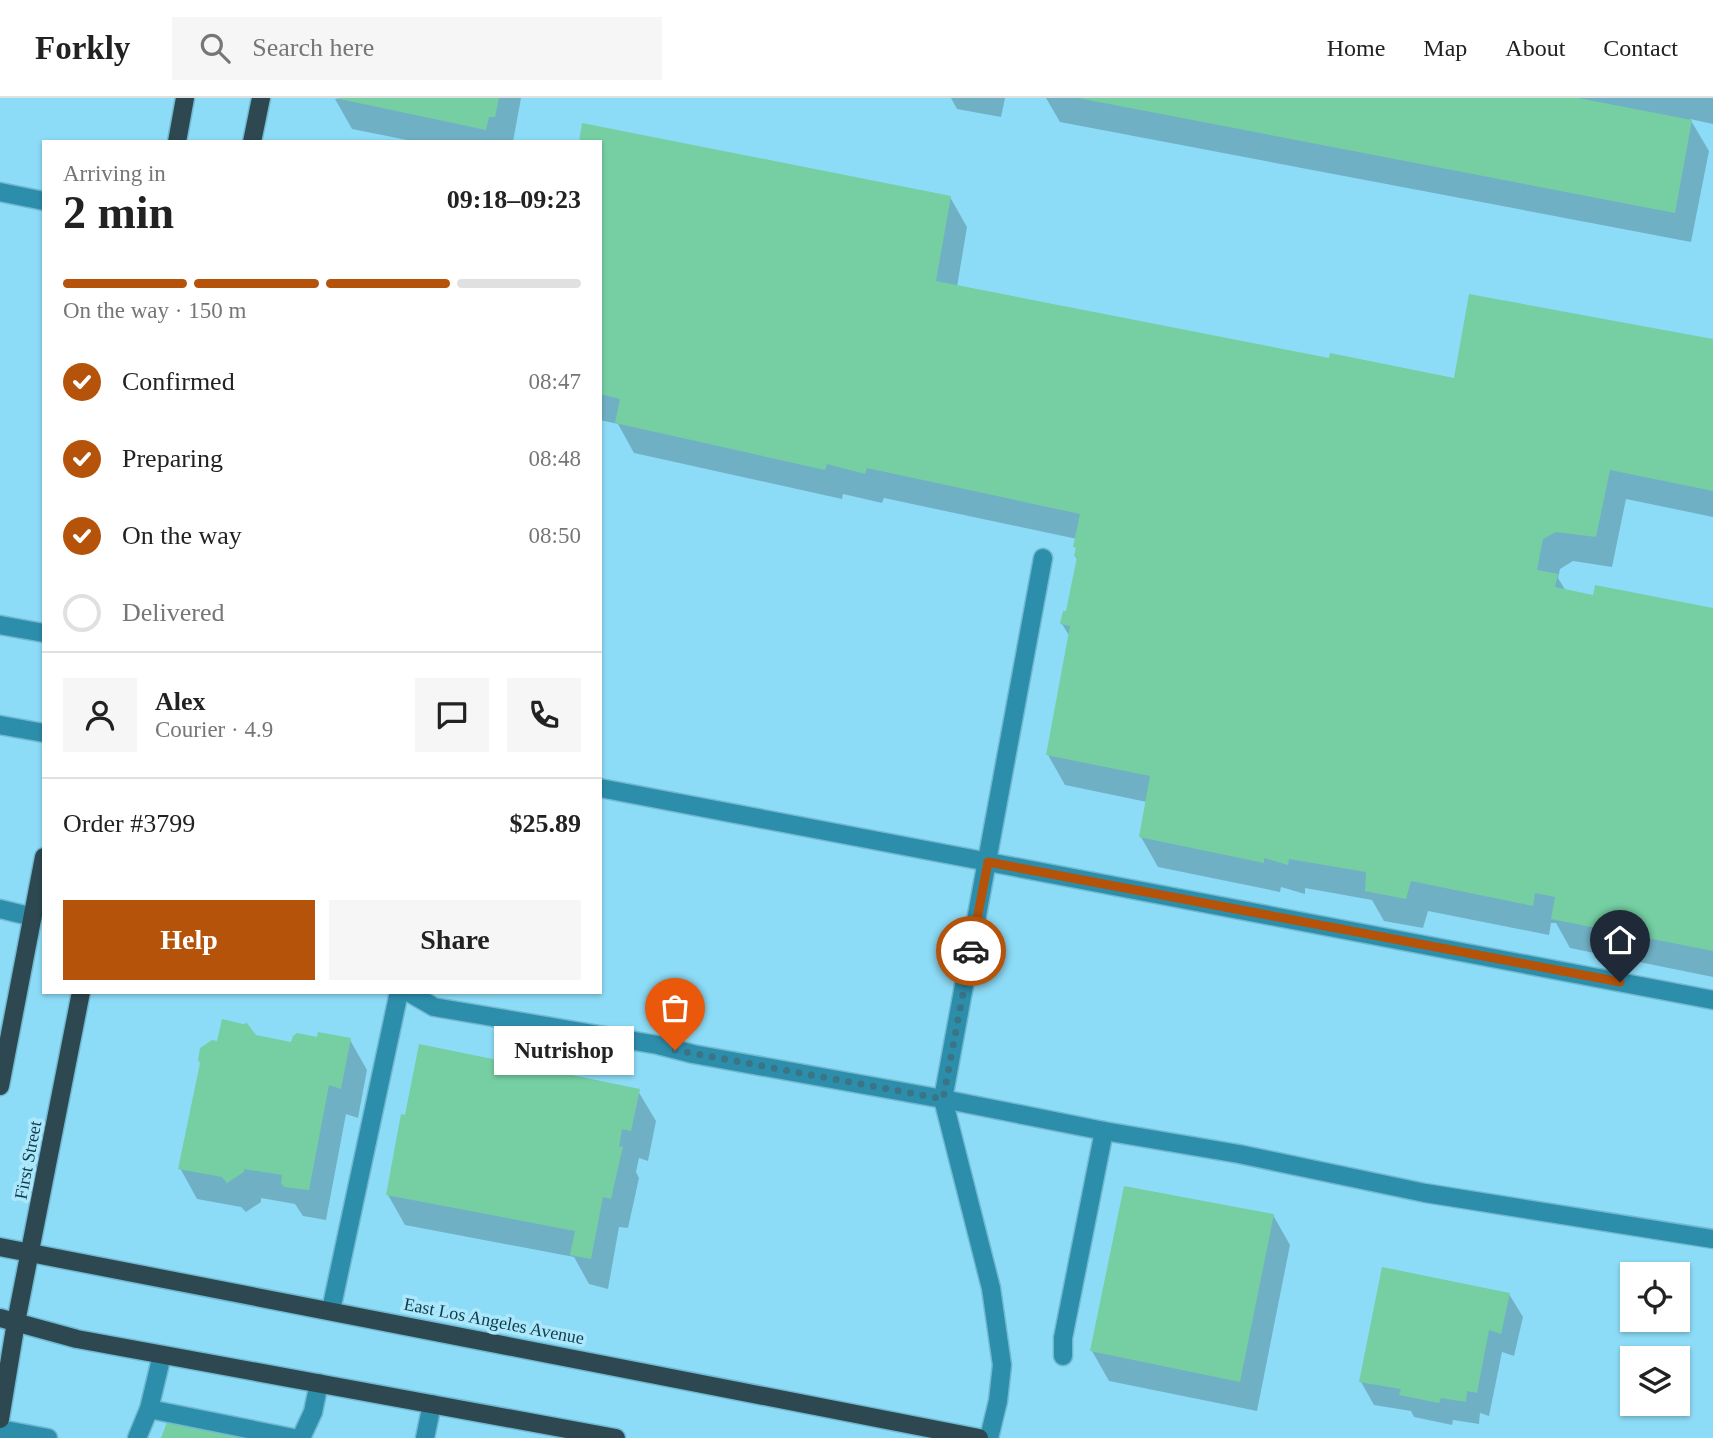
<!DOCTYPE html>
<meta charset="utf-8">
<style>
:root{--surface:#fff;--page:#f6f6f6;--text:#222;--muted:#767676;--line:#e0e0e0;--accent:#b45309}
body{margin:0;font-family:Georgia,serif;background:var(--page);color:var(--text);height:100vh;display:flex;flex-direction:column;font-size:26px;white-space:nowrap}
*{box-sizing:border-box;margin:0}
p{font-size:23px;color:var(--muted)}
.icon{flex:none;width:38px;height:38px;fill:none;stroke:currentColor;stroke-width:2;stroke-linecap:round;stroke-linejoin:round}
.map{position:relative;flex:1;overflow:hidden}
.panel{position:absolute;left:42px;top:42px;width:560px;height:854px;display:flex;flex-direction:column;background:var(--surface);border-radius:0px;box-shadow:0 2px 5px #0004}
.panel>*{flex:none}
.buttons{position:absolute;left:1620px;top:1164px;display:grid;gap:14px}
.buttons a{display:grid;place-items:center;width:70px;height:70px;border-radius:0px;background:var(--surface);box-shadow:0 2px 5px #0004;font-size:35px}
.pin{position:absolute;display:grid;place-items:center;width:60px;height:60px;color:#fff;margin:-72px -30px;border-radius:50% 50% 50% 0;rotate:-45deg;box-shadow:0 0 7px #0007}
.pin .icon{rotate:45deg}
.courier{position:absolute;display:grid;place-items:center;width:70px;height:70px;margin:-35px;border:5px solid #b45309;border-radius:50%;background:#fff;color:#222;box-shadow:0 2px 9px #0007}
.bubble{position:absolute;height:49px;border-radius:0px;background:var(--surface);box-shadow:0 2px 5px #0004;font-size:23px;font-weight:700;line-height:49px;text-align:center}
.overview em{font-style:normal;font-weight:700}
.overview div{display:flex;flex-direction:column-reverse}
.overview{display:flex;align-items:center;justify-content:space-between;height:119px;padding:0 21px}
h1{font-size:46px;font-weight:700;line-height:52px}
.bar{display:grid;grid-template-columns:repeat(4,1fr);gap:10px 7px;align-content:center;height:84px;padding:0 21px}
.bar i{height:9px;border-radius:5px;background:var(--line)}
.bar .active{background:var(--accent)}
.bar p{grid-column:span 4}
.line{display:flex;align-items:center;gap:18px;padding:0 21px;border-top:2px solid var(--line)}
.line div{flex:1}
.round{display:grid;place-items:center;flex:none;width:74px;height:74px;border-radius:0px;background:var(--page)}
ol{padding:0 21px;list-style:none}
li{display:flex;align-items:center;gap:21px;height:77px}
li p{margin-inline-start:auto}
li .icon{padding:7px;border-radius:50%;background:var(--accent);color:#fff;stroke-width:4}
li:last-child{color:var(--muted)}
li i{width:38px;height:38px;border:4px solid var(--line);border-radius:50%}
.button{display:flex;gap:14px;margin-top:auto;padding:14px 21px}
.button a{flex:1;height:80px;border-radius:0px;background:var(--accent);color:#fff;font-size:28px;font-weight:700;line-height:80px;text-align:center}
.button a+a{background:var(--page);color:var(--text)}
header{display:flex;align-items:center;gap:42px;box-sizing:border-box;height:98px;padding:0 35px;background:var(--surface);border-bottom:2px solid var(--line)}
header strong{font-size:33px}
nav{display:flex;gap:38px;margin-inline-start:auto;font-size:24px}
.search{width:490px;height:63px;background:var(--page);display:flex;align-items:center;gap:18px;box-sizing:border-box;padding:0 24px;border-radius:0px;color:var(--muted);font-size:26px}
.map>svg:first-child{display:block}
.shadow{fill:#0003}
.building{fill:#75cfa3}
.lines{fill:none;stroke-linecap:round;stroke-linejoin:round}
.minor-casing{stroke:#71b9d1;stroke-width:21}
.major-casing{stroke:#71b9d1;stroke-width:21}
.minor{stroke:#2d8eab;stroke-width:18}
.major{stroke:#2d4851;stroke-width:18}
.done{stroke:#3a7487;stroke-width:7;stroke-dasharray:0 12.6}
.route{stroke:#b45309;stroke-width:9}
.labels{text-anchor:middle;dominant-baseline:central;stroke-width:7;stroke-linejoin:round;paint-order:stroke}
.street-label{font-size:18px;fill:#0d3c4a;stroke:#ade7fb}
</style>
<header>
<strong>Forkly</strong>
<div class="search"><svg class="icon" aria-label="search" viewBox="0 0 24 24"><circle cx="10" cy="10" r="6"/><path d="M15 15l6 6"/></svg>Search here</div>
<nav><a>Home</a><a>Map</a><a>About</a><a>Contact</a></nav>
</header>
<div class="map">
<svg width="1713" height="1340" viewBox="0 0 1713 1340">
<rect width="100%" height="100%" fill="#8ddcf7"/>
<!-- shadow -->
<g class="shadow">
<polygon points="521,0 513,44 417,44 352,31 335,1"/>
<polygon points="951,0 1005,0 1001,19 957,11"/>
<polygon points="1046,0 1713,0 1713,26 1690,21 1709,53 1691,144 1060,24"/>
<polygon points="584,27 950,99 967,129 957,189 1330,262 1455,282 1713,243 1713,419 1626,401 1612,469 1573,463 1560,471 1558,480 1566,493 1594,499 1713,512 1713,879 1570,850 1556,825 1551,825 1549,837 1428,813 1423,830 1384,823 1372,802 1305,790 1305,796 1281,789 1280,794 1158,769 1141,739 1147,704 1065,687 1048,657 1070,539 1062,526 1067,515 1078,463 1075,458 1077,441 884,400 882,405 843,396 842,401 634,355 618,326 600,322 600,44"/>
<polygon points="255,939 292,946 318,941 350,942 367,972 358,1020 346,1016 326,1122 303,1118 295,1106 261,1100 261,1104 246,1114 241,1109 197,1101 180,1070"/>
<polygon points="638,993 656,1023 648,1063 639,1060 636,1074 639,1080 628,1130 619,1129 608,1191 589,1186 574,1159 405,1127 388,1097"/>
<polygon points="1273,1117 1290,1147 1257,1313 1109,1283 1092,1253"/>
<polygon points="1509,1196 1523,1219 1514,1258 1502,1254 1489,1318 1480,1315 1479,1326 1453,1322 1452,1327 1414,1319 1411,1313 1374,1307 1361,1284"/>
</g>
<!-- building -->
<g class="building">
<polygon points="335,0 499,0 495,19 489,19 486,32"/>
<polygon points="1078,0 1578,0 1692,22 1675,115"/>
<polygon points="582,25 951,98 936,183 1329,260 1330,255 1454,280 1469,196 1713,241 1713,393 1610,372 1596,439 1556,434 1543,441 1537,472 1558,476 1555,489 1593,497 1595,487 1713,510 1713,853 1551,821 1555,799 1535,795 1533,808 1411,783 1406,801 1365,793 1366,774 1289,761 1288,767 1264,760 1264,765 1139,739 1150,678 1046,657 1070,528 1060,526 1063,513 1066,513 1077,459 1074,458 1076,450 1073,449 1080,416 867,370 865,376 827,366 825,372 615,325 620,301 600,296 600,44 579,44"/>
<polygon points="222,921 243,926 247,925 256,937 291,944 293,938 297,935 317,939 318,934 351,940 341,991 329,987 309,1092 284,1089 281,1085 282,1077 244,1071 244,1074 227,1085 222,1079 178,1071 200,965 198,962 200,950 212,942 217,943"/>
<polygon points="419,946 640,991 631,1033 622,1031 619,1049 623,1048 611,1101 603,1099 591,1161 570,1157 575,1133 386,1097 401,1016 405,1017"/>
<polygon points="1124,1088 1274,1116 1240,1284 1090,1253"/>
<polygon points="1382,1169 1510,1195 1501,1236 1489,1232 1477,1295 1467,1293 1466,1304 1441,1300 1439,1305 1399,1297 1401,1291 1359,1284"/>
<polygon points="167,1324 243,1339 243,1340 161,1340"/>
</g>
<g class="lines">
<!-- minor casing -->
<g class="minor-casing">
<g id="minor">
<polyline points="0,94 44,103"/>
<polyline points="0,527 44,535"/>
<polyline points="0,627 44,635"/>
<polyline points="600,690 1713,902"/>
<polyline points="0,811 33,819"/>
<polyline points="408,894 434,909 658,947 693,956 943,1001 1104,1033 1239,1056 1425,1095 1713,1141"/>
<polyline points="331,1212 399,894"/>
<polyline points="1063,1258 1063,1240 1104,1033"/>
<polyline points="149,1311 293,1340"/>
<polyline points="0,1331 48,1340"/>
<polyline points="137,1340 149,1311 162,1257"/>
<polyline points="301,1340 313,1314 319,1285"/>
<polyline points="425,1340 432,1306"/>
<polyline points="989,1340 998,1303 1002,1267 991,1190 943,1001 1043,460"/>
</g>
</g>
<!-- major casing -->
<g class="major-casing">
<g id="major">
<polyline points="177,44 185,0"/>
<polyline points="252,44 261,0"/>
<polyline points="0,988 44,759"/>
<polyline points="0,1149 979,1340"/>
<polyline points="0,1220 77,1241 616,1340"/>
<polyline points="0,1321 16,1224 81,894"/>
</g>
</g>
<!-- minor -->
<use href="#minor" class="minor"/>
<!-- major -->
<use href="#major" class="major"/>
</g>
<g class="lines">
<!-- done -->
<polyline class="done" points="675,952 943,1001 971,853"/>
<!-- route -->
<polyline class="route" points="971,853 988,764 1620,884"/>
</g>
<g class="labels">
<!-- street labels -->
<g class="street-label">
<text transform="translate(28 1062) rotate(-79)">First Street</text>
<text transform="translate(494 1223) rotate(11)">East Los Angeles Avenue</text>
</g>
</g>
</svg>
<div class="buttons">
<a><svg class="icon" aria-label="locate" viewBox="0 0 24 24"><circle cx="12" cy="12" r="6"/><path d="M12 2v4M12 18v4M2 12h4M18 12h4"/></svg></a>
<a><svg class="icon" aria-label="layers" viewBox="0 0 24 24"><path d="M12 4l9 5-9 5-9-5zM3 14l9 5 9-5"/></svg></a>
</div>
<div class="pin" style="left:675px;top:952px;background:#ea580c"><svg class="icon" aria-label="bag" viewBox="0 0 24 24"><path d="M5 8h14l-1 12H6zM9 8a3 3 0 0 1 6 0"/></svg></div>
<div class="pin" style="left:1620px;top:884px;background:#1f2937"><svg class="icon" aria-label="home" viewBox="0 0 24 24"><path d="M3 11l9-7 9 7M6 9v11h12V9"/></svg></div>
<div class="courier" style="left:971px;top:853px"><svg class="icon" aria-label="car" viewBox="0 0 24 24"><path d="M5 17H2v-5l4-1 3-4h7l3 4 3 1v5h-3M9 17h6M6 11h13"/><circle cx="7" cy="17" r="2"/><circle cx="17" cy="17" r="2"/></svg></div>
<div class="bubble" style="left:494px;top:928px;width:140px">Nutrishop</div>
<section class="panel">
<div class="overview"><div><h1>2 min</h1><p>Arriving in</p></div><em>09:18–09:23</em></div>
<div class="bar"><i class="active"></i><i class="active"></i><i class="active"></i><i></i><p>On the way · 150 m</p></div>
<ol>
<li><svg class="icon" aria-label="check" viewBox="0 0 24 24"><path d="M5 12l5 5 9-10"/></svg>Confirmed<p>08:47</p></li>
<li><svg class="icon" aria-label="check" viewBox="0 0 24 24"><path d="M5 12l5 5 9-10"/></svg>Preparing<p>08:48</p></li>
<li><svg class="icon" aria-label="check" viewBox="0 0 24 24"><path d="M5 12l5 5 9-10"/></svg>On the way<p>08:50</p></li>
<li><i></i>Delivered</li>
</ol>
<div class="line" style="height:126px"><a class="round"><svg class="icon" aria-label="person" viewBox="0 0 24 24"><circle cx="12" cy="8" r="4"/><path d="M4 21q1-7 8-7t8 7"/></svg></a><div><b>Alex</b><p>Courier · 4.9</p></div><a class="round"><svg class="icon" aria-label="chat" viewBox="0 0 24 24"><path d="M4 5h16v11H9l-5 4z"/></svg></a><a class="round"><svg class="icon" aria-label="phone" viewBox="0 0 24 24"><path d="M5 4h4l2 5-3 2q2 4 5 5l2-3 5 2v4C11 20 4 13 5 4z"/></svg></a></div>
<div class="line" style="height:91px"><div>Order #3799</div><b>$25.89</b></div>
<div class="button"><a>Help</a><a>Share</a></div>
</section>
</div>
